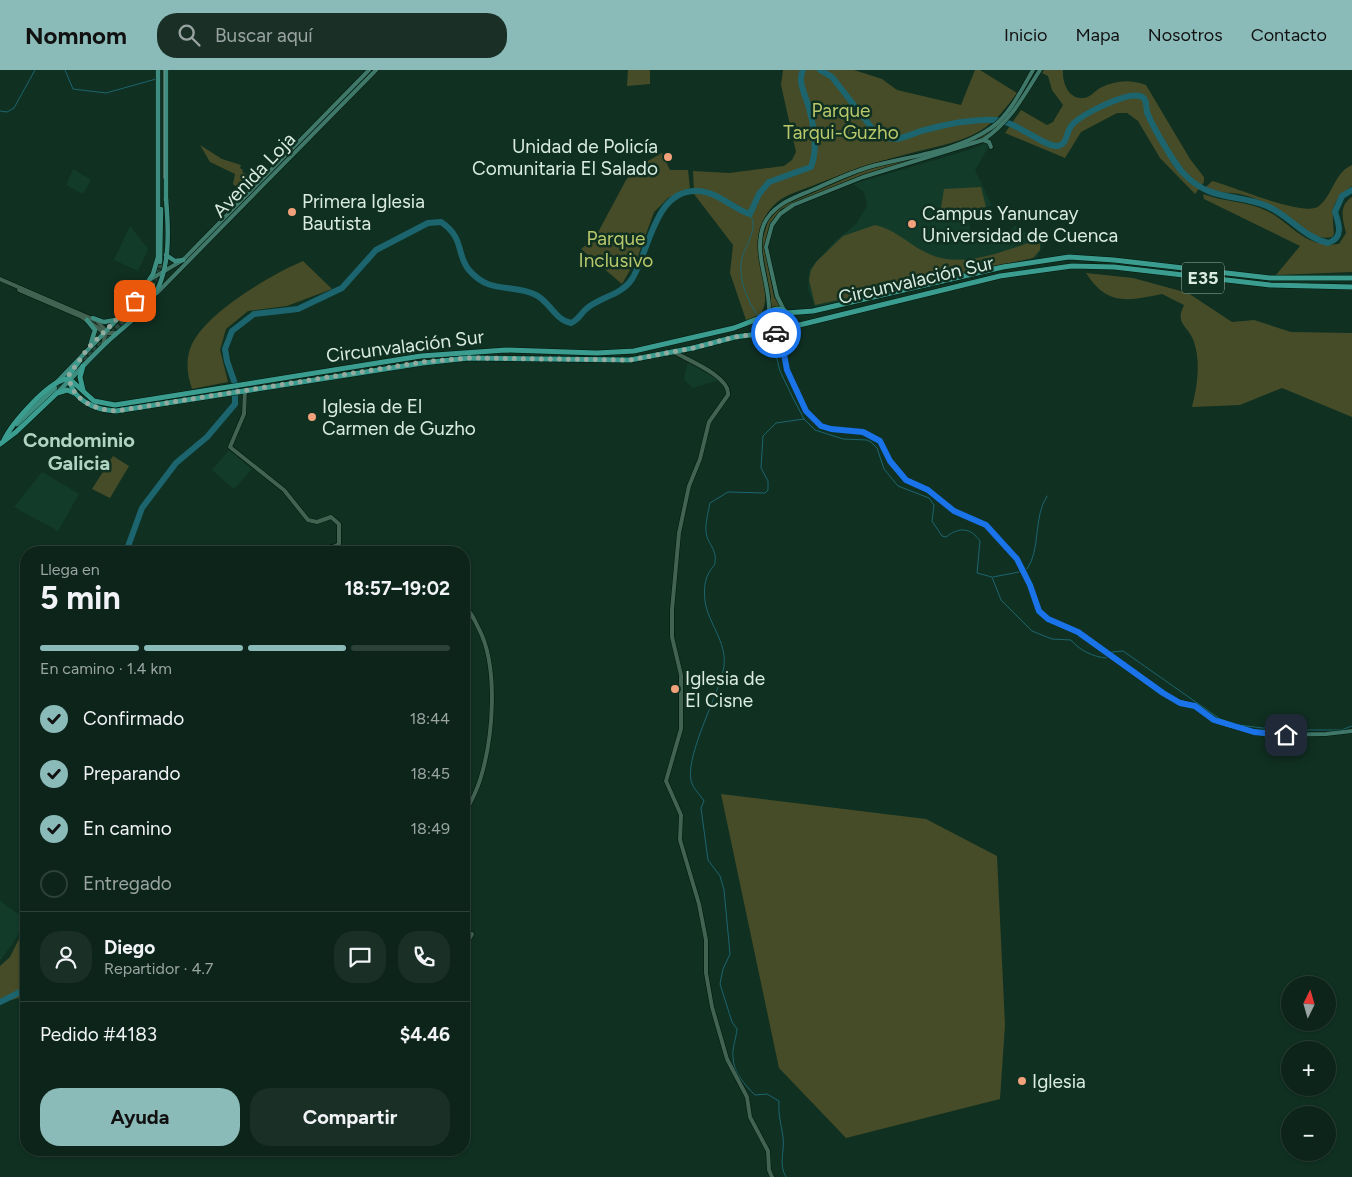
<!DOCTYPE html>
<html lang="es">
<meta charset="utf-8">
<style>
:root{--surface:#0c241a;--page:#1a3027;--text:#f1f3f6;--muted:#9aa4a2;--line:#2c4139;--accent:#8bbbb9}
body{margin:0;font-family:Figtree,sans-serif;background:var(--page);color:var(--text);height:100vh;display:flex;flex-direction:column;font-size:19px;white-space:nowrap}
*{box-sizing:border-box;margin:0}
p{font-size:16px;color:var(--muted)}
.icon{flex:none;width:28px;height:28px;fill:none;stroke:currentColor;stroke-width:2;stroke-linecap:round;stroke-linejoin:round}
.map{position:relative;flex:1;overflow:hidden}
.sheet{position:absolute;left:20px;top:476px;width:450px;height:610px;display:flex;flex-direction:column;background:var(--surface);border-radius:20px;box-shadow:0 1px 4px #0004,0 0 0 1px var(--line)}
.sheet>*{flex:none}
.needle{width:32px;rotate:5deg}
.controls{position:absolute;left:1281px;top:906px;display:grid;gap:10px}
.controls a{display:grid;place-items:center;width:55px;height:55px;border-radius:50%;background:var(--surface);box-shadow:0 1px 4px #0004,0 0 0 1px var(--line);font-size:25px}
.pin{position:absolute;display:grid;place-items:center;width:42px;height:42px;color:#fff;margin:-21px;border-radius:10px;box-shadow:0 2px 8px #0006}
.courier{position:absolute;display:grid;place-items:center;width:50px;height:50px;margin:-25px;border:4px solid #1a73e8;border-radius:50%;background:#fff;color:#222;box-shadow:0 1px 6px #0007}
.overview em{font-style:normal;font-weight:700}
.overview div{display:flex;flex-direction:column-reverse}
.overview{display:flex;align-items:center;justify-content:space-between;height:85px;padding:0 20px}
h1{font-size:32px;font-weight:700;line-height:38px}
.bar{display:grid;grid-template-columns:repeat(4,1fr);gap:8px 5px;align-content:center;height:60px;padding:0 20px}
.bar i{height:6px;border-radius:4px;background:var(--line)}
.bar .active{background:var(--accent)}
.bar p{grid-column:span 4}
.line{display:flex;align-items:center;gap:12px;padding:0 20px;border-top:1px solid var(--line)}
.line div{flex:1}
.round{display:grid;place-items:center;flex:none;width:52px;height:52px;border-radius:20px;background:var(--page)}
ol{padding:0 20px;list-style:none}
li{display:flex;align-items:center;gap:15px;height:55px}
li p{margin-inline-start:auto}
li .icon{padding:5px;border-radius:50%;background:var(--accent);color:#111;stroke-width:4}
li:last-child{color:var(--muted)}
li i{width:28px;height:28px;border:2px solid var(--line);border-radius:50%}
.cta{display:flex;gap:10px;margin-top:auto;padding:10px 20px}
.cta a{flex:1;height:58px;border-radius:20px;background:var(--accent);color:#111;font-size:20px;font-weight:700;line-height:58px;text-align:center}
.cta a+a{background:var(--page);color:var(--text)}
header{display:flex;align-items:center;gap:30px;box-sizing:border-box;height:70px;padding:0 25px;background:var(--accent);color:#111}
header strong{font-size:24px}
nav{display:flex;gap:28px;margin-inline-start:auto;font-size:18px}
.search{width:350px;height:45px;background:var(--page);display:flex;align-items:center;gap:12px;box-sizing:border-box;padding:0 18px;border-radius:20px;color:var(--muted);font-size:19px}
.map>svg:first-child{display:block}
.built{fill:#123b2a}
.green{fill:#464c27}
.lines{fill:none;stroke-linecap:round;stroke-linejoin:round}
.stream{stroke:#1c656f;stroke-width:1}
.river{stroke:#1c656f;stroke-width:6}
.primary-tunnel{stroke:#2e4c3f;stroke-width:4.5;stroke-dasharray:4.5 2;stroke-linecap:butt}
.tertiary-casing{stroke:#00170b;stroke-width:5}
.secondary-casing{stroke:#00170b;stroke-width:5}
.primary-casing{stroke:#00170b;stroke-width:5.5}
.trunk-casing{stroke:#00170b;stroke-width:6}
.tertiary{stroke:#426252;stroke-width:4}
.secondary{stroke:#3f7869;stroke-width:4}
.primary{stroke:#3d8e81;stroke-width:4.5}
.trunk{stroke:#3b9c90;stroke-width:5}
.tram{stroke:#7c9589;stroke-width:1}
.done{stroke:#93aa9f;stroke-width:5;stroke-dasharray:0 9}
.route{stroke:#1a73e8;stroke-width:6}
.poi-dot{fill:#f1a27b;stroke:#103022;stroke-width:2}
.labels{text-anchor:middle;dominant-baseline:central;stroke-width:5;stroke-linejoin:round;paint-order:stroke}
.shield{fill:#103022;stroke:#9db4a8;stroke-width:1}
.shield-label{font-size:18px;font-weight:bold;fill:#daece2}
.park-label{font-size:19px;fill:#bac86c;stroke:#103022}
.poi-label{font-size:19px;fill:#daece2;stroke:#103022;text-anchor:start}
.street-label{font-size:19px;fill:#daece2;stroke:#103022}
.neighbourhood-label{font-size:20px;font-weight:bold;fill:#b1d4c2;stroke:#103022}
</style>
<header>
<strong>Nomnom</strong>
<div class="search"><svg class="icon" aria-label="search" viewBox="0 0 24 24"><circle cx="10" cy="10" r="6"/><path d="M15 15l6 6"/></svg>Buscar aquí</div>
<nav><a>Inicio</a><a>Mapa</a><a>Nosotros</a><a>Contacto</a></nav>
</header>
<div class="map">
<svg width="1352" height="1107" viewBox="0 0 1352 1107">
<rect width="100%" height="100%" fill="#103022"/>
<!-- built -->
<g class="built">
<polygon points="988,72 989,76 975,100 992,135 966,145 974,169 1008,163 1015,155 1029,164 1036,160 1042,177 1037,187 815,237 808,219 809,200 836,170 856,154 867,136 864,122 853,114 969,80"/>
<polygon points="73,99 91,110 83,124 66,115"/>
<polygon points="130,156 148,179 138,201 114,190"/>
<polygon points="687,294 690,294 719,310 693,318 684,310"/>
<polygon points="229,380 252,399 234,419 212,400"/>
<polygon points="42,402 79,424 58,461 14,437"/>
<polygon points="0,831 25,849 17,867 0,891"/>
</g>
<!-- green -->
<g class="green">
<polygon points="628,0 650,0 650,14 627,16"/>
<path d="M783 0H854L882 9 897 20 961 35 975 0H980L1017 23C1007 37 995 52 980 61 956 75 926 78 900 86 872 93 845 103 817 114 803 120 784 124 773 136 737 174 787 234 752 251L746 250 730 203 733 175 694 124 693 101 729 103 784 96 792 90 796 82 781 15Z"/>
<path d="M1044 0H1063C1062 12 1068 30 1084 28 1089 28 1095 21 1100 18 1115 10 1131 9 1146 15L1190 89 1204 107V112L1195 124 1160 88 1138 51 1127 43H1117L1081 62 1065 88 1005 63 1021 40 1047 55 1053 52 1063 35 1052 20 1048 6 1042 3Z"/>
<polygon points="989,62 990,63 976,72 864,104 781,139 770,153 764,177 774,227 781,238 770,241 771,227 762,178 763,168 768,151 780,137 866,100 975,70"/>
<polygon points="200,75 222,89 241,95 240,98 243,100 242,102 247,105 242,110 244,113 239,119 233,114 235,104 210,92"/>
<polygon points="662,83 670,100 688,100 690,118 668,128 654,142 638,186 622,214 581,179 595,168 626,110 639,96"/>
<path d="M1352 95V116C1330 132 1332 139 1334 164L1332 167C1310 172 1294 148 1276 138 1266 132 1252 127 1240 124 1228 122 1217 124 1206 117L1212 111C1233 116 1304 148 1319 136 1333 125 1334 103 1352 95Z"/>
<polygon points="981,117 986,137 940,144 944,119"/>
<path d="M1203 124C1223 132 1247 131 1267 141 1293 154 1303 178 1339 174L1346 163C1343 150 1338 136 1352 127V202L1276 205 1300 176 1204 129Z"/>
<path d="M875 155C895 159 907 173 925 182 960 201 1003 181 1037 170L1040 174V180L1033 188 815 235 809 210 811 200 816 192 843 166Z"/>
<path d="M303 191 332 219 287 236 248 241 226 259 220 280 228 312 192 319C187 304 185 289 192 274 207 242 272 204 303 191Z"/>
<path d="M1086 203 1133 208 1188 223 1232 252 1254 250 1291 262 1352 263V347L1282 318 1240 335 1192 337C1197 317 1201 293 1194 272 1189 256 1174 255 1184 235L1162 224C1128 231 1107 236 1086 203Z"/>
<circle cx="778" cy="251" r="10"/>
<polygon points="113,386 129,396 110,428 92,419"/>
<polygon points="721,724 926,749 997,786 1005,955 1000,1029 846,1068 779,998"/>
<polygon points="26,855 26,926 0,933 0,896 10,887"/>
</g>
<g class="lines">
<!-- stream -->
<g class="stream">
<polyline points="65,0 73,19 106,23 156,9"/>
<polyline points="0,41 7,42 14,38 35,0"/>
<path d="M750 144C760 161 743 176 741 193 739 212 748 230 757 245"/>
<path d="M773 273 780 301 792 326 804 349 815 360 843 369 867 370 871 372 877 378 884 399 898 416 929 428 934 435 932 451 942 466 946 467C959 457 970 457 980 471L977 503 992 507 1001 530 1032 561 1052 569 1071 570C1079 580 1093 587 1106 588"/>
<path d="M1027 499C1041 480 1033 447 1047 426"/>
<polyline points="993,507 1019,502"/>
<polyline points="1112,582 1123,581 1220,649 1232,653"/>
<polyline points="1238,655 1263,658 1294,657 1301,660 1341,660 1352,656"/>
<path d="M786 1107C778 1095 785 1080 783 1067 781 1053 778 1045 779 1031L767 1024 755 1025C745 1015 733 1002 733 987 732 978 736 969 737 959L732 952 720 914 723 899 730 884 724 820 720 806 708 790 701 738 704 731C701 726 696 721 693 716 680 693 720 624 724 596 727 572 708 553 705 531 704 520 704 510 710 501 712 497 715 496 715 492 717 482 710 475 707 467 704 457 708 443 710 433L728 422 765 423 768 420V411L761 398 763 366 776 353 804 349"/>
</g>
<!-- river -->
<g class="river">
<path d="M820 0 832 7 875 62C881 67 888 69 896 69 905 68 916 62 925 60 947 54 973 49 996 50 1014 50 1045 78 1058 76 1068 74 1066 61 1072 55 1082 44 1126 22 1140 26 1147 28 1146 36 1147 42 1151 54 1175 95 1184 104 1211 132 1236 123 1267 136 1290 146 1303 167 1328 173 1344 168 1339 154 1335 142L1342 126 1352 120"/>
<path d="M126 482 142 438 176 393 207 367 235 334V314L227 291 225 279 232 261 254 244 298 239 342 218 376 180 428 153 441 152C465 168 456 185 469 200 490 225 512 213 536 225 550 232 555 250 571 253 578 250 580 245 585 240 598 227 621 226 632 209 649 183 654 118 698 121 719 122 734 140 750 144L759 124 769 112 811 97C818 79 814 56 809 38 806 26 797 12 803 0"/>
<polyline points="0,932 26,919"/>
</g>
<!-- primary-tunnel -->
<g class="primary-tunnel">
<polyline points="152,216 162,192"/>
<polyline points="141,229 152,212"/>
<polyline points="103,273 143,229"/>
<polyline points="79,294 103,269"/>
<polyline points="56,319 66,310"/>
</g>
<!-- tertiary casing -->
<g class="tertiary-casing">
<g id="tertiary">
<polyline points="0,209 97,251 106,261 103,275"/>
<polyline points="19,220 82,247 105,263 116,263"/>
<path d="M674 282C688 290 731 307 728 325L709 352 700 389 689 416 679 463 672 540V567L681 605V659L666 711 681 745 680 770 699 834 706 870V903L712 937 727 989 747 1027 750 1047 768 1081 769 1100 772 1107"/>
<path d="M245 320 244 344 230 377 284 420 308 450 317 452 331 447 339 454V474C329 482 315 474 304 482"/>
<path d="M464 538C472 541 475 552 479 559 499 598 493 669 480 710 476 723 470 734 464 745"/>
<polyline points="464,878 472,864"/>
</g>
</g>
<!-- secondary casing -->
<g class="secondary-casing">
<g id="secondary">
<polyline points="983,70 989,72 991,77"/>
<polyline points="151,209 183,190 369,0"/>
<polyline points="157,223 376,0"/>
<path d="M785 242 777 226 766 177 772 155 780 144 793 135 863 107 983 70C1010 52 1023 27 1040 0"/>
<path d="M769 244C771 214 752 183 764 154 773 134 794 128 812 120 831 112 849 103 869 97 908 86 957 82 991 58 1009 46 1022 19 1033 0"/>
<polyline points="774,262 782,274 787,300 806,341 821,356 831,359 863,362 880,371 890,391 906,409 928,421 954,441 986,455 1017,489 1030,515 1039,541 1048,549 1078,562 1174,630 1195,636 1214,650 1228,655 1267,665 1326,664 1352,661"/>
<polyline points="781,272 786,259"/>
</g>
</g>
<!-- primary casing -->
<g class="primary-casing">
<g id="primary">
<polyline points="166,131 166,0"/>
<polyline points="166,185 175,191 183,190"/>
<polyline points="160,192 161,139"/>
<polyline points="135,246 153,215"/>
<polyline points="93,248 104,252 115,250"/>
<polyline points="87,250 95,260 91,273"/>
<polyline points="56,313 135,231 153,204 158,187 158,0"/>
<path d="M57 323C74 306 90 288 107 272 122 258 137 248 149 233 171 205 169 163 166 129"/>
<polyline points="17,354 55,318"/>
</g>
</g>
<!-- trunk casing -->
<g class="trunk-casing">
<g id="trunk">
<circle cx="778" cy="251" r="12"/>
<polyline points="786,243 813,241 1003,197 1069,187 1114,190 1270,208 1352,208"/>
<polyline points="787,258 1000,206 1072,196 1114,197 1270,215 1352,217"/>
<path d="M80 290 69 305C70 329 94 340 116 341L423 293 469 288 630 290 693 278 735 267 773 262"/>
<polyline points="83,320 80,307 83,296"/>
<path d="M4 370C12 353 47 313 66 309L73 312 94 331 115 335 421 286 506 280 597 283 634 281 734 258 768 245"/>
<polyline points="0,374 16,362 57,323 67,320 74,323"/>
</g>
</g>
<!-- tertiary -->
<use href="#tertiary" class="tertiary"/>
<!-- secondary -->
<use href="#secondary" class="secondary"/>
<!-- primary -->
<use href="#primary" class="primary"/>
<!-- trunk -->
<use href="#trunk" class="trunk"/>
<!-- tram -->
<polyline class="tram" points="164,108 164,0"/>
</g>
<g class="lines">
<!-- done -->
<path class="done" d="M135 231 88 278 69 305C70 329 94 340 116 341L423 292 469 288 630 290 693 278 735 267 773 262 776 263"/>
<!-- route -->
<polyline class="route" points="776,263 782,274 787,300 806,341 821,356 831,359 863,362 880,371 890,391 906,410 928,420 954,441 986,455 1017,489 1030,515 1039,541 1048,549 1078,562 1163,623 1180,633 1195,636 1214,650 1254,662 1286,665"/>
</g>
<!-- markers -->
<g class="poi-dot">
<circle cx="668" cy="87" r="5"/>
<circle cx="292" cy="142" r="5"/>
<circle cx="912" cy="154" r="5"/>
<circle cx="312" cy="347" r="5"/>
<circle cx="675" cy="619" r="5"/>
<circle cx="1022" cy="1011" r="5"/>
</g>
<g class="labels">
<!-- shield labels -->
<rect class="shield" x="1182" y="192.5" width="42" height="31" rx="4"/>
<g class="shield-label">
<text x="1203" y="208">E35</text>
</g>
<!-- park labels -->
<g class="park-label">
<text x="841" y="40">Parque<tspan x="841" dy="22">Tarqui-Guzho</tspan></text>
<text x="616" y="168">Parque<tspan x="616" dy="22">Inclusivo</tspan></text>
</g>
<!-- poi labels -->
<g class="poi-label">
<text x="658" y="76" text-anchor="end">Unidad de Policía<tspan x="658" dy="22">Comunitaria El Salado</tspan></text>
<text x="302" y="131">Primera Iglesia<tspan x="302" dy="22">Bautista</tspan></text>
<text x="922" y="143">Campus Yanuncay<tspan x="922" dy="22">Universidad de Cuenca</tspan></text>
<text x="322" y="336">Iglesia de El<tspan x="322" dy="22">Carmen de Guzho</tspan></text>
<text x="685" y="608">Iglesia de<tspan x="685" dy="22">El Cisne</tspan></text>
<text x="1032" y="1011">Iglesia</text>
</g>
<!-- street labels -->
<g class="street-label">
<text transform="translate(254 105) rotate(-46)">Avenida Loja</text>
<text transform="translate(916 210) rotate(-13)">Circunvalación Sur</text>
<text transform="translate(405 276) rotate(-7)">Circunvalación Sur</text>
</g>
<!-- neighbourhood labels -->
<g class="neighbourhood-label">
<text x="79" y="370">Condominio<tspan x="79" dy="23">Galicia</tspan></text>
</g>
</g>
</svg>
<div class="controls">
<a><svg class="needle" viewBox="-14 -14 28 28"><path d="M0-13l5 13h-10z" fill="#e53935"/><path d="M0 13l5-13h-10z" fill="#9aa4a2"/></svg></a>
<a>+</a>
<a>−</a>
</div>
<div class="pin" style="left:135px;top:231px;background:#ea580c"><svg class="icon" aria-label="bag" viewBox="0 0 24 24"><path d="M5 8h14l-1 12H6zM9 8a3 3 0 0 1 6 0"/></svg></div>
<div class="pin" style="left:1286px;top:665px;background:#1f2937"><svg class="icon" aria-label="home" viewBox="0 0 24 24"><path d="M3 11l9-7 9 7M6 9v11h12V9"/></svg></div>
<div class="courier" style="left:776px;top:263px"><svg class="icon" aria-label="car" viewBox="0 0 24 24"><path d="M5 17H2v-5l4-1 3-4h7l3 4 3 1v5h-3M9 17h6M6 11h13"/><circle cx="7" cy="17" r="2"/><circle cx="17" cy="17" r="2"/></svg></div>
<section class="sheet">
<div class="overview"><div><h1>5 min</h1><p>Llega en</p></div><em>18:57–19:02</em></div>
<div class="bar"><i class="active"></i><i class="active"></i><i class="active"></i><i></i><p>En camino · 1.4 km</p></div>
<ol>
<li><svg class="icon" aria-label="check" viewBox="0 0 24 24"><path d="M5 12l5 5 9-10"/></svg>Confirmado<p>18:44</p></li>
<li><svg class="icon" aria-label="check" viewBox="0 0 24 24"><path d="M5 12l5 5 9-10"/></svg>Preparando<p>18:45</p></li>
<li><svg class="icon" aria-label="check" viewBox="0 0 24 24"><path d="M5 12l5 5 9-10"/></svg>En camino<p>18:49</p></li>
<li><i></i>Entregado</li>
</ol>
<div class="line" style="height:90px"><a class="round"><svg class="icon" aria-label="person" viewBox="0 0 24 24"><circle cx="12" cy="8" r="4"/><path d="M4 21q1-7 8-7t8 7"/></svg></a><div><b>Diego</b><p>Repartidor · 4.7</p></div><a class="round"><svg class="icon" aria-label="chat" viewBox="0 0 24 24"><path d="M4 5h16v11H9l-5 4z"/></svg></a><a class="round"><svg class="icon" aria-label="phone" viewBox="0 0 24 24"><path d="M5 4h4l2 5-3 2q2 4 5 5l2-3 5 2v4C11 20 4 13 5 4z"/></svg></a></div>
<div class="line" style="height:65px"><div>Pedido #4183</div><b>$4.46</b></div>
<div class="cta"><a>Ayuda</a><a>Compartir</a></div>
</section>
</div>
